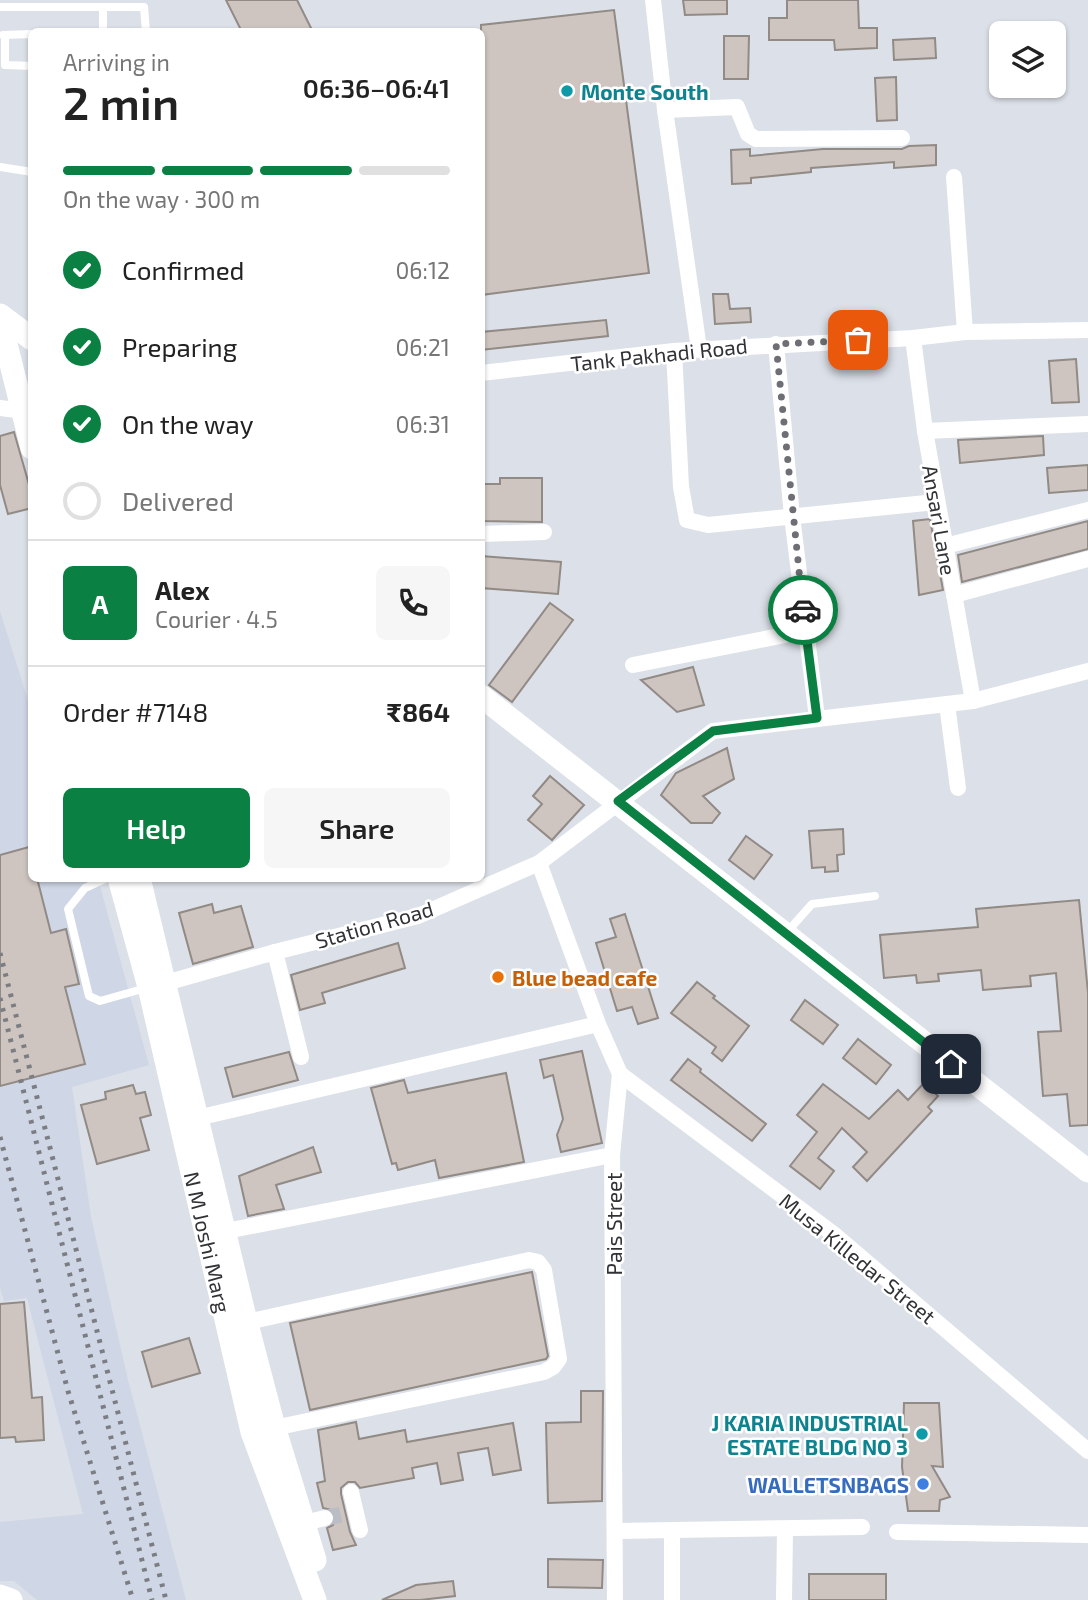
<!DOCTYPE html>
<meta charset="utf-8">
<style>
:root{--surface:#fff;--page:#f6f6f6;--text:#222;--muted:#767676;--line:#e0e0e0;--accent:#0b8043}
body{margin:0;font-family:"Exo 2",sans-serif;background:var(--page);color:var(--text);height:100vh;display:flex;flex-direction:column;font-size:26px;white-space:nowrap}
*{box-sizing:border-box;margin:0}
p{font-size:23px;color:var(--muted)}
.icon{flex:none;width:38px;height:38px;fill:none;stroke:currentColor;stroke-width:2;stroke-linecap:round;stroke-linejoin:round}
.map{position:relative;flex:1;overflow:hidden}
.details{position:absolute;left:28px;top:28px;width:457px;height:854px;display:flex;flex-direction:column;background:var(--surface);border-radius:10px;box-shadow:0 2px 5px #0004}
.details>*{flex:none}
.fabs{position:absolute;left:989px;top:21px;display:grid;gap:14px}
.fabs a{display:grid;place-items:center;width:77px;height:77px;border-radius:10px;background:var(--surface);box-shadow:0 2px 5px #0004;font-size:35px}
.pin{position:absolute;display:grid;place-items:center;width:60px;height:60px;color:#fff;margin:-30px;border-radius:14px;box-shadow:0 4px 10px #0006}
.courier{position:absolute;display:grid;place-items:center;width:70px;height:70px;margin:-35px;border:5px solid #0b8043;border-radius:50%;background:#fff;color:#222;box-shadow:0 2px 9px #0007}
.overview em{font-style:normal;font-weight:600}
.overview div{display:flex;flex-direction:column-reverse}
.overview{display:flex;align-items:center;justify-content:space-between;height:119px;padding:0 35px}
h1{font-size:46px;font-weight:600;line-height:52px}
.bar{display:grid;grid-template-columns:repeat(4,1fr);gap:10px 7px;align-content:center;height:84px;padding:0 35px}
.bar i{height:9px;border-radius:5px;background:var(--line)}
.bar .on{background:var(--accent)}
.bar p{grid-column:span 4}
.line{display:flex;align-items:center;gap:18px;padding:0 35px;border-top:2px solid var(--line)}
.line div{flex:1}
.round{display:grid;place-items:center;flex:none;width:74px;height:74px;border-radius:10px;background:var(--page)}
ol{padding:0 35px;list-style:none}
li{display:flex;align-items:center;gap:21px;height:77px}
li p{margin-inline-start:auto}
li .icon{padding:7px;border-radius:50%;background:var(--accent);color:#fff;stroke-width:4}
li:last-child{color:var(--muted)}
li i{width:38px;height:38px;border:4px solid var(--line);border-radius:50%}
.cta{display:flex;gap:14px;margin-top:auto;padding:14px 35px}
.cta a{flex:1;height:80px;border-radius:10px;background:var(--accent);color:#fff;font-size:28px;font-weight:600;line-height:80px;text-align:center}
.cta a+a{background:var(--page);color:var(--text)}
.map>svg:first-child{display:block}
.built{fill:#cfd6e5}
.building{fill:#cec5c0;stroke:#918a85;stroke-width:2}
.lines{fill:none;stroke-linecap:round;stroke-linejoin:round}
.street-tunnel{stroke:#babdc4;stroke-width:16;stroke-dasharray:16 8;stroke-linecap:butt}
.lane{stroke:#fff;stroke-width:8}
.street{stroke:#fff;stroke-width:16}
.secondary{stroke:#fff;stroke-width:23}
.rail{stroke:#7b7d82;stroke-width:5;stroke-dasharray:3.5 7;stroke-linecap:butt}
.done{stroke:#6d6f74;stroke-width:7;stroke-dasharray:0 12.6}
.route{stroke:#0b8043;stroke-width:9}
.culture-dot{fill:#0f9aa8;stroke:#fff;stroke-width:2.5}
.food-dot{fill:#e8710a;stroke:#fff;stroke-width:2.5}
.shop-dot{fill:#3f7fe0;stroke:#fff;stroke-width:2.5}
.labels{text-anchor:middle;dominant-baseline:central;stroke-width:5;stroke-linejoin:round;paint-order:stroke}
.culture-label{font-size:21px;font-weight:bold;fill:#0d838f;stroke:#fff;text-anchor:start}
.street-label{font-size:21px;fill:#313235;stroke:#fff}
.food-label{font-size:21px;font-weight:bold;fill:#c56008;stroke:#fff;text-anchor:start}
.shop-label{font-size:21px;font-weight:bold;fill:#366cbe;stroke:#fff;text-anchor:end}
</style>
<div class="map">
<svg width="1088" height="1600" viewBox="0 0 1088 1600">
<rect width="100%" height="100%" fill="#dce0e8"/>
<!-- built -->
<polygon class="built" points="0,611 31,710 32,878 98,879 149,1065 72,1087 91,1217 128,1380 186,1600 37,1600 14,1581 0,1581 0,1522 83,1514 27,1298 4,1301 0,1288"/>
<!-- building -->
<g class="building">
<polygon points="226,0 297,0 313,32 242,32"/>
<polygon points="683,0 727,0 727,14 685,15"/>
<polygon points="787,0 858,0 859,28 877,28 877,48 835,50 834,40 769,40 769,18 787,18"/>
<polygon points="614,10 649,273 481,295 481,25"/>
<polygon points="724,36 749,36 748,79 724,79"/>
<polygon points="935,38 936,58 894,60 893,40"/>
<polygon points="896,77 897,120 877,121 875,78"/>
<polygon points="936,145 936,165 894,168 894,162 811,168 811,172 751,178 751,183 732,184 731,150 750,149 750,156 823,149 902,149 909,146"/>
<polygon points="713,294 728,294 730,309 750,308 751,322 715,324"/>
<polygon points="606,320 608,336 481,350 481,332"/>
<polygon points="1076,359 1079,402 1052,403 1049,361"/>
<polygon points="14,432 32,495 32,508 8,514 0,485 0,436"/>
<polygon points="1043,436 1044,455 960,463 958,440"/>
<polygon points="1088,465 1088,490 1049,493 1047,468"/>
<polygon points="500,478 542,478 542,522 481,521 481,484 500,484"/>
<polygon points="930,519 943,590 919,595 913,521"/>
<polygon points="1088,521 1088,549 962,582 958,555"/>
<polygon points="481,556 561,562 558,594 481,588"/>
<polygon points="550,603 573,620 512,702 489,685"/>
<polygon points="693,667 704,705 677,712 641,680"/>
<polygon points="727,748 734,779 703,796 720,813 712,823 691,823 661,795 676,773"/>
<polygon points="550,776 584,805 552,840 528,820 542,804 533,796"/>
<polygon points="843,829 844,854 837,855 838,871 825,872 825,867 812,868 809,831"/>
<polygon points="746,836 772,855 754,879 729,860"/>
<polygon points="29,847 32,858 32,878 37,878 51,933 66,929 79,984 65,987 85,1064 0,1086 0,855"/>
<polygon points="1079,900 1088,993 1088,1125 1070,1126 1067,1094 1043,1096 1038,1032 1061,1031 1056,973 1030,976 1031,986 983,990 981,970 938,974 939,981 917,983 916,975 884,978 880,935 978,927 976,909"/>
<polygon points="212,904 214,913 241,906 253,947 193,964 179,913"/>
<polygon points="625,914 658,1018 638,1024 632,1007 617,1011 596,943 616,937 610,919"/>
<polygon points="398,943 405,968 322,993 325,1003 300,1010 291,975"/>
<polygon points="697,982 715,996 713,998 749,1026 722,1061 712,1053 716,1047 671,1013"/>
<polygon points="805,1000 838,1025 823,1044 791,1020"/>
<polygon points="858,1039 891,1065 876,1084 843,1058"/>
<polygon points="582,1051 602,1143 561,1152 557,1135 563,1119 553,1075 544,1078 540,1060"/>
<polygon points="289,1052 298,1080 233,1097 225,1068"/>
<polygon points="688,1059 701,1069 700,1072 766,1124 752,1141 671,1080"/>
<polygon points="506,1073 524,1162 439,1178 435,1160 398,1170 396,1163 392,1164 371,1088 404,1080 408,1093"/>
<polygon points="924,1083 938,1096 928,1107 932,1111 867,1181 853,1167 867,1152 842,1128 818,1158 834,1171 820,1189 790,1166 817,1132 797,1115 823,1084 869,1119 898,1090 908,1100"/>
<polygon points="133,1085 136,1094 145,1092 151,1115 140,1118 149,1150 97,1164 81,1105 106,1099 105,1092"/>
<polygon points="313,1147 321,1172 276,1185 284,1209 248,1216 239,1176"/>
<polygon points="532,1272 548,1356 546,1359 310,1410 290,1323"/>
<polygon points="24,1302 32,1398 42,1397 44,1440 16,1442 15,1437 0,1438 0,1304"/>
<polygon points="189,1338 200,1373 152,1387 142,1352"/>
<polygon points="581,1391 603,1391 602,1501 548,1503 546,1423 581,1422"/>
<polygon points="904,1403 939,1403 943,1467 932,1466 950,1497 940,1500 939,1511 908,1511 902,1467"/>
<polygon points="356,1422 359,1439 405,1430 407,1442 513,1423 521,1470 493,1475 488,1448 458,1453 463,1480 441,1484 437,1463 412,1468 414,1478 360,1488 355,1482 348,1482 341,1488 341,1494 350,1532 356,1545 333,1550 327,1528 333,1525 335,1516 332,1510 323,1508 317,1483 325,1481 318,1430"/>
<polygon points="548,1559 603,1560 602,1588 548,1587"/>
<rect x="809" y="1574" width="77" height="26"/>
<polygon points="453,1581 455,1596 420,1600 382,1600 416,1585"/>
</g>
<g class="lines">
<!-- street-tunnel -->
<polyline class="street-tunnel" points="325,1518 349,1513"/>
<!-- lane -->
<g class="lane">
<polyline points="0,7 103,7"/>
<polyline points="103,32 103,7 144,7 146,32"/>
<polyline points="3,35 32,34"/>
<polyline points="5,35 5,65 32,66"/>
<polyline points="0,167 32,172"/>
<polyline points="107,878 85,888 68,909 89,996 100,1001 146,988"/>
<polyline points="788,931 812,904 875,896"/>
</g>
<!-- street -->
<g class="street">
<polyline points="653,0 665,110 699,349"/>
<polyline points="665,110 737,107 748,134 756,139 902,138"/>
<polyline points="954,177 965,332"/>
<polyline points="913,338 925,431 973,701"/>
<polyline points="776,344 792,516 817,718"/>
<polyline points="674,351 681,487 687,520 708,525 936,502"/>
<polyline points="481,373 674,351 913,338 965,332 1088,330"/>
<polyline points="0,408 23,411"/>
<polyline points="925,431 1088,424"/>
<polyline points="481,534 544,532"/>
<polyline points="945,546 1088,510"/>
<polyline points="954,595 1088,559"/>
<polyline points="633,665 805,631"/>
<polyline points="947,704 958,788"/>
<polyline points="539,863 598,1024 620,1074 612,1155 615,1600"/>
<polyline points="275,952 301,1057"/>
<polyline points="155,986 275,952 418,916 539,863 713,731 973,701 1088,671"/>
<polyline points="620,1074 836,1236 1088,1451"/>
<polyline points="197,1118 598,1024"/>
<polyline points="216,1233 612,1155"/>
<polyline points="247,1322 529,1260 538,1262 544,1270 559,1359 553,1367 544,1372 264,1430"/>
<polyline points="351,1492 360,1530"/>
<polyline points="296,1525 325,1518"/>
<polyline points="615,1531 862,1527"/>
<polyline points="897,1532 1088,1535"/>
<polyline points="672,1600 672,1531"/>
<polyline points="784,1600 785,1530"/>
</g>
<!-- secondary -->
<g class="secondary">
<polyline points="0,315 32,339"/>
<polyline points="0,320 32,448"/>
<polyline points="481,696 1088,1171"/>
<polyline points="119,878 149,987 252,1432 315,1600"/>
<polyline points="139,878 244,1313 274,1427 315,1560"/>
<polyline points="0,1596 11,1600"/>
</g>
<!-- rail -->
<g class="rail">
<polyline points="0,953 166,1600"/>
<polyline points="0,998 152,1600"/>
<polyline points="0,1137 68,1391 133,1600"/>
</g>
</g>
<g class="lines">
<!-- done -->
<polyline class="done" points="803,610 776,344 858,340"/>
<!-- route -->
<polyline class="route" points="803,610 817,718 713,731 618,801 951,1064"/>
</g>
<!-- markers -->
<g class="culture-dot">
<circle cx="567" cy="91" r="7"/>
<circle cx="922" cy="1434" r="7"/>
</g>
<circle class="food-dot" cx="498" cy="977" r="7"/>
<circle class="shop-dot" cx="923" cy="1484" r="7"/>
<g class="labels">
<!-- culture labels -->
<g class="culture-label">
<text x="581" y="91">Monte South</text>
<text x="908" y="1422" text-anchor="end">J KARIA INDUSTRIAL<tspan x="908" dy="24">ESTATE BLDG NO 3</tspan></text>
</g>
<!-- street labels -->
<g class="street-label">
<text transform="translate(659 354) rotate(-6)">Tank Pakhadi Road</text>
<text transform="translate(940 520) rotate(80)">Ansari Lane</text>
<text transform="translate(374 924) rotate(-16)">Station Road</text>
<text transform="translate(613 1224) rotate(-90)">Pais Street</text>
<text transform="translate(208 1242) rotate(77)">N M Joshi Marg</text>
<text transform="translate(858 1258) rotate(39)">Musa Killedar Street</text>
</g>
<!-- food labels -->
<g class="food-label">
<text x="512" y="977">Blue bead cafe</text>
</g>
<!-- shop labels -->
<g class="shop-label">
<text x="909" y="1484">WALLETSNBAGS</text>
</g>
</g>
</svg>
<div class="fabs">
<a><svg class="icon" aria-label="layers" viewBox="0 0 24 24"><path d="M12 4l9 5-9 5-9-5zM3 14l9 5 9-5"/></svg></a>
</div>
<div class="pin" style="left:858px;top:340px;background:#ea580c"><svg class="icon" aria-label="bag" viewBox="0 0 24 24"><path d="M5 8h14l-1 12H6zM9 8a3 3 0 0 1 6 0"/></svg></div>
<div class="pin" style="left:951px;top:1064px;background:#1f2937"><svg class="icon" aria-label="home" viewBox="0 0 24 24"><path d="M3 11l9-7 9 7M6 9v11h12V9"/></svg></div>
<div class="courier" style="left:803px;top:610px"><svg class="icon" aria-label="car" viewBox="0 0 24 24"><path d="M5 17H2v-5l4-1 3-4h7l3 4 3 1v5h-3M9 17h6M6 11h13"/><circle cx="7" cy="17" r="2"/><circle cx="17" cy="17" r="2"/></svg></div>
<section class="details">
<div class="overview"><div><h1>2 min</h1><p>Arriving in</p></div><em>06:36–06:41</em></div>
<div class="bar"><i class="on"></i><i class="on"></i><i class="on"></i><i></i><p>On the way · 300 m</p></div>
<ol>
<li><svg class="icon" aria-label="check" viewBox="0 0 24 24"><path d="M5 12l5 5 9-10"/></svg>Confirmed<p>06:12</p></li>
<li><svg class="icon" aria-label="check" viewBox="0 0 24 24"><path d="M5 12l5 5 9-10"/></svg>Preparing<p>06:21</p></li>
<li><svg class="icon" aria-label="check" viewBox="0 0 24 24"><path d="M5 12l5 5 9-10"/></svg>On the way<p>06:31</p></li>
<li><i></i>Delivered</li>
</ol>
<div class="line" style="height:126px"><b class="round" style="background:var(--accent);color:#fff">A</b><div><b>Alex</b><p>Courier · 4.5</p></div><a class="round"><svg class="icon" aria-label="phone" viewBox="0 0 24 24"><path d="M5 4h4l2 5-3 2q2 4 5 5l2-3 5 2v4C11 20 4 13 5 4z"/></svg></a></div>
<div class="line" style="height:91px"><div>Order #7148</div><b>₹864</b></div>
<div class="cta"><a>Help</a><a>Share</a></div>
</section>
</div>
